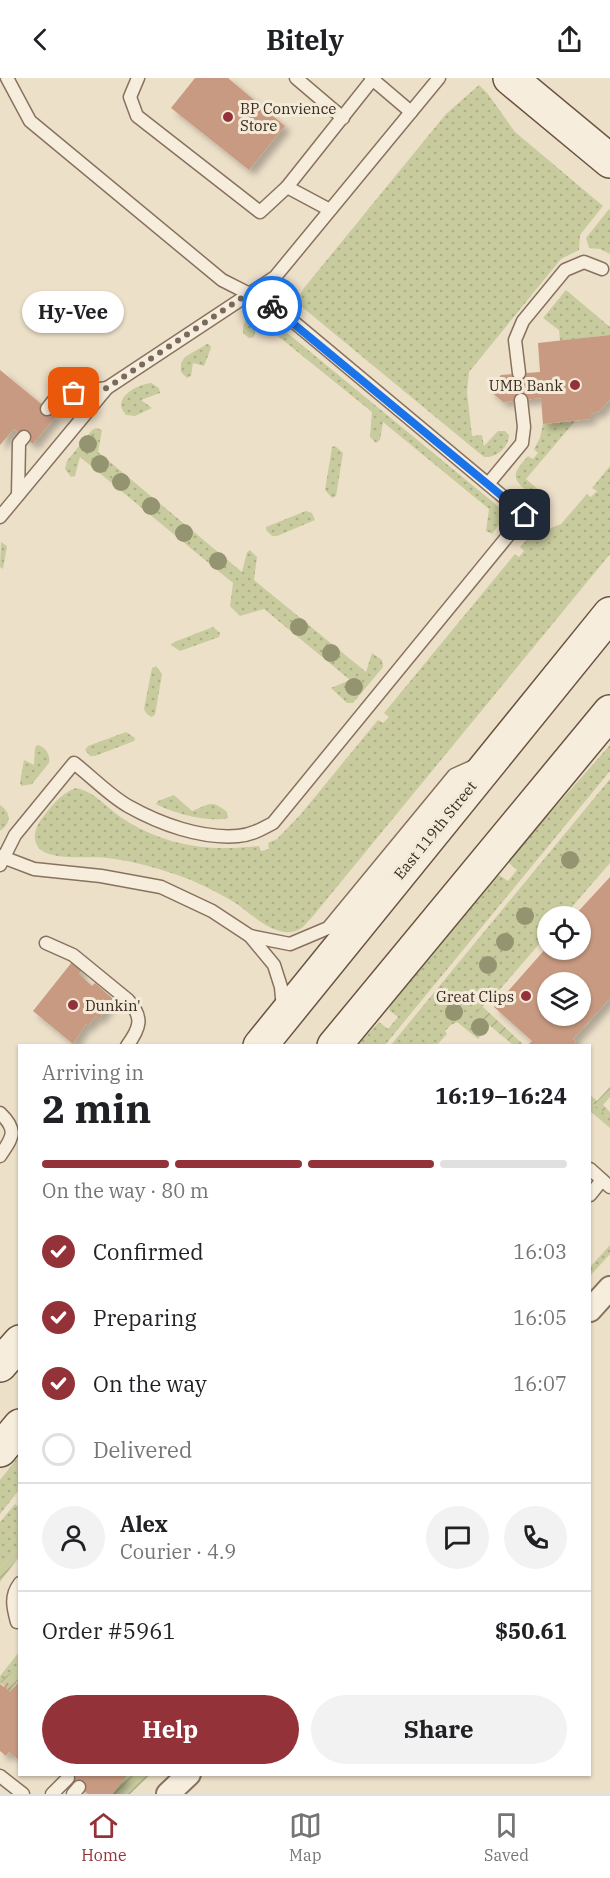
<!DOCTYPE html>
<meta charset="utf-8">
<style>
:root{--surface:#fff;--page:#f2f2f2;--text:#202124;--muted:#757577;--line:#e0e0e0;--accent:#943239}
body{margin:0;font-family:"IBM Plex Serif",serif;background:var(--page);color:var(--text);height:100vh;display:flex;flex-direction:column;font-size:22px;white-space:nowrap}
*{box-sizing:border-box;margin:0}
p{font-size:20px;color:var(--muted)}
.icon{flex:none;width:33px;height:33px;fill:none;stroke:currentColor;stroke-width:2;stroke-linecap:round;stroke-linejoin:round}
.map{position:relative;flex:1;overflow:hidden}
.details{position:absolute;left:18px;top:966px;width:573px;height:732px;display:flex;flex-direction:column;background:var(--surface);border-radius:0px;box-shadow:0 2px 4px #0004}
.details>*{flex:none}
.controls{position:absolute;left:537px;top:828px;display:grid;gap:12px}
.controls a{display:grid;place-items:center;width:54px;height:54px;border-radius:50%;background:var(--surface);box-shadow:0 2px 4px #0004;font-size:30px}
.pin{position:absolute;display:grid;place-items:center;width:51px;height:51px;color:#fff;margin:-26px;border-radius:12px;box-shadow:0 3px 9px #0006}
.courier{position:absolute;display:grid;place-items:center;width:60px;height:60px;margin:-30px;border:4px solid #1a73e8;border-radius:50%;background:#fff;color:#222;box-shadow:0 2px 8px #0007}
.bubble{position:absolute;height:42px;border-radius:21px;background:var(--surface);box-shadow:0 2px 4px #0004;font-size:20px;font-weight:700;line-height:42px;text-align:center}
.overview em{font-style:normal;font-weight:700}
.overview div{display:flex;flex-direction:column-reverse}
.overview{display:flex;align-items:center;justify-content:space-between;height:102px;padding:0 24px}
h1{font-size:39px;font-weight:700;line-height:45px}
.bar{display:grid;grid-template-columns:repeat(4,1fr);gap:9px 6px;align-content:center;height:72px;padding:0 24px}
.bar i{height:8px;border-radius:4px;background:var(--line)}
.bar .current{background:var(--accent)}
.bar p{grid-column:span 4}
.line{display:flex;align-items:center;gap:15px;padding:0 24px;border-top:2px solid var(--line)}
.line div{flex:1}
.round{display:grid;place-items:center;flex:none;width:63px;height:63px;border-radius:32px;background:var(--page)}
ol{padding:0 24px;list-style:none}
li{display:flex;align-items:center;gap:18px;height:66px}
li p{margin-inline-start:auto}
li .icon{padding:6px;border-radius:50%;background:var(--accent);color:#fff;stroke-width:4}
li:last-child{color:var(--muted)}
li i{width:33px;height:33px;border:3px solid var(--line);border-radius:50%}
.action{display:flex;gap:12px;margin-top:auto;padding:12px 24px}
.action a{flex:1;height:69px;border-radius:36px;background:var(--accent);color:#fff;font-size:24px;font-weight:700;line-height:69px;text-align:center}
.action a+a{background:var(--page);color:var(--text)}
header{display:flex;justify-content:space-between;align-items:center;height:78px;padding:0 24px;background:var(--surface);font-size:27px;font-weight:700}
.menu{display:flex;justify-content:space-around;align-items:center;height:84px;border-top:2px solid var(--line);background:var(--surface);font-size:16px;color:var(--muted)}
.menu a{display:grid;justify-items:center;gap:3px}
.menu .current{color:var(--accent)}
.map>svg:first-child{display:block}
.grass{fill:url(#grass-dots)}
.garden{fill:url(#garden-furrows)}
.building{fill:#c89a81;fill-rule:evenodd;filter:url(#shadow)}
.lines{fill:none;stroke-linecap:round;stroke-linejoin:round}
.service-casing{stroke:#88725f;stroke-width:15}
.minor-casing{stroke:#88725f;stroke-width:26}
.secondary-casing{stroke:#6a5342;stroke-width:36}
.service{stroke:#f7eddc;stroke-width:12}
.minor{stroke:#f7eddc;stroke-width:22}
.secondary{stroke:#f7eddc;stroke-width:33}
.tree{fill:#959471}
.done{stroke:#786a5c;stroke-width:6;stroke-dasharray:0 10.8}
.route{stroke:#1a73e8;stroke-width:8}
.poi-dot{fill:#943239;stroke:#f4ead8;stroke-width:2}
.labels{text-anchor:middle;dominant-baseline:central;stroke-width:6;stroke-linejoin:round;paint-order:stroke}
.poi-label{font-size:15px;fill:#392b21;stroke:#f4ead8;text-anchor:start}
.street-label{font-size:15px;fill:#392b21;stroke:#f4ead8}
</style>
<header><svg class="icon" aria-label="back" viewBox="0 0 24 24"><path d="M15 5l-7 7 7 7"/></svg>Bitely<svg class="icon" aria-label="share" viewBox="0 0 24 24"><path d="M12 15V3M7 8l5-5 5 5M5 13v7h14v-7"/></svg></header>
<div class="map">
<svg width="610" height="1716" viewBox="0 0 610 1716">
<defs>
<pattern id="grass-dots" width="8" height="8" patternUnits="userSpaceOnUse" patternTransform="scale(1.5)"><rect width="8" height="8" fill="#c8cb9d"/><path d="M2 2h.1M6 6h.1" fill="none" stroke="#adae87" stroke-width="1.8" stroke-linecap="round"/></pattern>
<pattern id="garden-furrows" width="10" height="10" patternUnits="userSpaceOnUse" patternTransform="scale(1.5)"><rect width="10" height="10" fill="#c8cb9d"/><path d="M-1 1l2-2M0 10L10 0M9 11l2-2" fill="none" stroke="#adae87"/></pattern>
<filter id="shadow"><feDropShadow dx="5.5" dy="5.5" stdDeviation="3" flood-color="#0004"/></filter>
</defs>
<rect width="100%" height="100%" fill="#ede0c9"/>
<!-- grass -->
<g class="grass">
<path d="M479 7 488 16 515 54 603 128 580 157 579 172 561 181 469 294 467 314 472 358 482 357 484 368 498 353H505L509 357C508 370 497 380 484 379L296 224 304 210 446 36Z"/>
<polygon points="609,131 610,132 610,176 600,171 589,170 586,160"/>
<polygon points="566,212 610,249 610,257 560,263 559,252 543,240"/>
<path d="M252 237H264L269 240 499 429C506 440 499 447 492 456L486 453 489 431 383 344 380 362 376 365 370 359 372 334 258 242 254 259 249 260 243 255C243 247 244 240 252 237Z"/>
<polygon points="207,266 210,267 211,270 204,288 193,285 191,298 187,300 181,294 181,285 185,279"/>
<path d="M151 305 159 310 160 315 141 322 152 330 135 338 126 337C111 321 135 307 151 305Z"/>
<path d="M575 343 526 401 546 418 544 423C537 423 533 418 527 413 509 399 515 393 528 378L533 381 538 375 534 371 540 360 543 346Z"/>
<polygon points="96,350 102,352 98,374 242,494 247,474 250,472 257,479 254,502 366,594 372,575 382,582 383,589 353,625 347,625 331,610 350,602 264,531 240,538 230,528 233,505 80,379 75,398 71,399 65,391 67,383 92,352"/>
<polygon points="335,368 343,375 336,418 332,420 325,412 332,369"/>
<path d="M610 388V476L313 838C309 842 304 849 300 851 275 864 250 833 232 823 219 815 204 808 191 802 164 792 136 783 107 780 90 778 59 782 44 774 32 768 33 753 40 743 51 729 59 716 76 710 95 714 106 729 122 740 164 768 210 774 259 768L261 773 269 771 268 765 277 761 301 736 378 642 383 645 389 639 384 635 515 476 519 479 524 473 520 469 530 458 561 446 587 416 591 419 597 413 592 410Z"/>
<polygon points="306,433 312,435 315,442 277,458 272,458 266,452 266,449"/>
<polygon points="1,464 7,468 3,491 0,489"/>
<polygon points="213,549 220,555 219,559 180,573 171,567 174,564"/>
<polygon points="156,588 162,596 155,637 151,639 146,635 144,631 152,590"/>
<polygon points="126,654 135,660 134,663 95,678 90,678 85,672 88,668"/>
<path d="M37 667C45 668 51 677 49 685L32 706 21 708 20 704 24 682 34 687 35 670Z"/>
<polygon points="610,667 610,693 385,967 357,968 379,944 388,951 398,939 389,932 391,925 488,807 499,797 508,803 517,792 508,784 512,778"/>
<polygon points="610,701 610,785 564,838 548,838 547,857 495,917 482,929 482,941 489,947 478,961 457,944 451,947 445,953 447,956 437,967 390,968"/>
<path d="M174 717 192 733C210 726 211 721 227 734L228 740C210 745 172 735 156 726L158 723Z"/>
<path d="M0 727C11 735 12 744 0 753Z"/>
<polygon points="590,1022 610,1041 610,1050 590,1033"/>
<polygon points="610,1167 610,1176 590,1198 590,1189"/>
<polygon points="19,1378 19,1412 0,1436 0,1402"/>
<polygon points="15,1426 19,1429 19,1470 0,1490 0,1444"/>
<polygon points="19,1574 19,1589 0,1605 0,1598"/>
</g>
<!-- garden -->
<g class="garden">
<polygon points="483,929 524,967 513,967 482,941 477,932"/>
<polygon points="610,1009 610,1019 603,1027 610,1034 610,1041 590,1022 590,1017 597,1023"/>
<polygon points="19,1470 19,1479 0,1504 0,1490"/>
<polygon points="19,1589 19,1602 10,1614 6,1610 9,1606 7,1604 4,1608 0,1605 4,1600"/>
<polygon points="126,1697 150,1697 130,1716 110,1716"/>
</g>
<!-- building -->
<g class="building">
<polygon points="195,0 228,0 285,48 249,92 171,30"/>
<polygon points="610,257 610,321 600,333 590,336 590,341 543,346 541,320 503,324 489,312 501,297 540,294 538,265"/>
<polygon points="0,292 56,338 33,366 14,351 0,367"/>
<path d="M610 799V920L573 961 576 963 572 968H531L529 966 532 963 494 929 548 868V872H580V838H574ZM548 904H580V938H548Z"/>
<polygon points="72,884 82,892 79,896 92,908 95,905 113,921 99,941 96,938 88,948 86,946 73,966 33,933"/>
<polygon points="20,1602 20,1683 9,1674 6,1678 0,1673 0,1606 4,1609 7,1604 9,1606 6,1610 10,1614"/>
<polygon points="64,1696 128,1696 112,1716 88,1716"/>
</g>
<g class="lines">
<!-- service casing -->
<g class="service-casing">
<g id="service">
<polyline points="138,0 130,19 137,38 260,134 287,109 330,132"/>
<polyline points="296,0 343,40"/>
<polyline points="371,0 411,34"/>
<polyline points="287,109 372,2"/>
<polyline points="519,295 515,262 523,243 565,192 584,184 602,191"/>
<polyline points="47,331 58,317 107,310"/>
<polyline points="488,406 522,365 524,349 521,322"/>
<polyline points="18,417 19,365 24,359"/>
<polyline points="0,439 107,310 275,199 439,0"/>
<polyline points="0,778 34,791 101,798 161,809 212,833 250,858 274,887 281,909 283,931"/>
<path d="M0 787 15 757 74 685C92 699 109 717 128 728 160 746 201 761 238 758 251 757 262 751 273 745L525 437 277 230 222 202 30 43 7 0"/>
<polyline points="250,858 290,866 328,850 454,697 474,688"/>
<path d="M46 865 73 877 128 922C144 940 140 950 127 968"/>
<path d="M0 1035C18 1052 13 1059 0 1078"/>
<polyline points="590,1091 610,1109"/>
<polyline points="590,1117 602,1102"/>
<path d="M17 1544C13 1529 10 1518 20 1505"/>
<polyline points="0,1698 23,1716"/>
<polyline points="52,1716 68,1700"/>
<polyline points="73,1716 79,1709"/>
</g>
</g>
<!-- minor casing -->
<g class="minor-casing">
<g id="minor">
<polyline points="590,1232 610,1210"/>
<polyline points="168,1716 189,1696"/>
</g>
</g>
<!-- secondary casing -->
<g class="secondary-casing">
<g id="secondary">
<polyline points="510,0 610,83"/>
<polyline points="260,968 610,536"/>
<polyline points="334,968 610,634"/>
<polyline points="0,1287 20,1264"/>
<polyline points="0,1372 20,1348"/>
</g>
</g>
<!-- service -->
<use href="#service" class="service"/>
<!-- minor -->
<use href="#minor" class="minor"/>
<!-- secondary -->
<use href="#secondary" class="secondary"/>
</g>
<!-- trees -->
<g class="tree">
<circle cx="88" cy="366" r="9"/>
<circle cx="100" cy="386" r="9"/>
<circle cx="121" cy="404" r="9"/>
<circle cx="151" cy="428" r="9"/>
<circle cx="184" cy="455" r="9"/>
<circle cx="218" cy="483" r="9"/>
<circle cx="299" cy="549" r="9"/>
<circle cx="331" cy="575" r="9"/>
<circle cx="354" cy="609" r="9"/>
<circle cx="570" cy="782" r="9"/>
<circle cx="525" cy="838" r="9"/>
<circle cx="505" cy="864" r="9"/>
<circle cx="488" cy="887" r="9"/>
<circle cx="454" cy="934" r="9"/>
<circle cx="480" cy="949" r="9"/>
</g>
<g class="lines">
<!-- done -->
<polyline class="done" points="74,315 107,310 249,215 272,228"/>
<!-- route -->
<polyline class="route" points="272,228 525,437"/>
</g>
<!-- markers -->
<g class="poi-dot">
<circle cx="228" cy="39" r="6"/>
<circle cx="575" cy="307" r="6"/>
<circle cx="526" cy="918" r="6"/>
<circle cx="73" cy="927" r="6"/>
</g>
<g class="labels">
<!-- poi labels -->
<g class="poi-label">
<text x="240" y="30">BP Convience<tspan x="240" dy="17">Store</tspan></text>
<text x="563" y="307" text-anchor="end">UMB Bank</text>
<text x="514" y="918" text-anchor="end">Great Clips</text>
<text x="85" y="927">Dunkin'</text>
</g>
<!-- street labels -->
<g class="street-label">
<text transform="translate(435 752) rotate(-51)">East 119th Street</text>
</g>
</g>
</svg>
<div class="controls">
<a><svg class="icon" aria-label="locate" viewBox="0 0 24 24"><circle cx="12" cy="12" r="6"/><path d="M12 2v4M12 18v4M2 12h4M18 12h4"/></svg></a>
<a><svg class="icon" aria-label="layers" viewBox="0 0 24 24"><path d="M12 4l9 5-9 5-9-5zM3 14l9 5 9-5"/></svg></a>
</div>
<div class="pin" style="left:74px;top:315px;background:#ea580c"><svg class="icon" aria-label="bag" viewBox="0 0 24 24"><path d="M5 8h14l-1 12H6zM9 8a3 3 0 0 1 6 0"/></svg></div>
<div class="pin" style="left:525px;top:437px;background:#1f2937"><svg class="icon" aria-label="home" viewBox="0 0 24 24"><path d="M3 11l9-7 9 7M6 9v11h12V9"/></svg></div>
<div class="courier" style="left:272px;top:228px"><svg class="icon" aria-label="bike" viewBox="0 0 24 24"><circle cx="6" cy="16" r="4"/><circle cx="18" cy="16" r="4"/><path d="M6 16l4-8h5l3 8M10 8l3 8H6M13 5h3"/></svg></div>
<div class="bubble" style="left:22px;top:213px;width:102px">Hy-Vee</div>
<section class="details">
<div class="overview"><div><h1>2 min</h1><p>Arriving in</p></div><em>16:19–16:24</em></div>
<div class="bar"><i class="current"></i><i class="current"></i><i class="current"></i><i></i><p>On the way · 80 m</p></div>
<ol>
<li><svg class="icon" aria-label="check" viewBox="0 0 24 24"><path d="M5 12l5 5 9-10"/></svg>Confirmed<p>16:03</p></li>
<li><svg class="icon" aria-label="check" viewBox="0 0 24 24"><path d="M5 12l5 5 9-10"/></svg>Preparing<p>16:05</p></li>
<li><svg class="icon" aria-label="check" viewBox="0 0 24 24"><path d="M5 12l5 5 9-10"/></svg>On the way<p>16:07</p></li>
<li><i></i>Delivered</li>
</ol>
<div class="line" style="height:108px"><a class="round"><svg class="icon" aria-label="person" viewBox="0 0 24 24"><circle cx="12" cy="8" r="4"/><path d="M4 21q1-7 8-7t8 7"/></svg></a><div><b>Alex</b><p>Courier · 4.9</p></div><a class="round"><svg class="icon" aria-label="chat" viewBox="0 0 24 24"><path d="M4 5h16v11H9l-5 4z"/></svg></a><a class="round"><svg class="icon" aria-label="phone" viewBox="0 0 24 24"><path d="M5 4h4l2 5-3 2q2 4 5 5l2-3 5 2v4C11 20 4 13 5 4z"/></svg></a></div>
<div class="line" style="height:78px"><div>Order #5961</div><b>$50.61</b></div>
<div class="action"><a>Help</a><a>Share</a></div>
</section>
</div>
<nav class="menu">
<a class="current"><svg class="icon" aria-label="home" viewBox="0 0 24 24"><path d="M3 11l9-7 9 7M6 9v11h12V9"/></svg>Home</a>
<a><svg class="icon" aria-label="map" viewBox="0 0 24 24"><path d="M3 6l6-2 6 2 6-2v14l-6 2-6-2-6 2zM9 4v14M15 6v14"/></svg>Map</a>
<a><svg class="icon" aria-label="saved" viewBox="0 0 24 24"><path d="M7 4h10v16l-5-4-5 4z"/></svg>Saved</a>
</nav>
